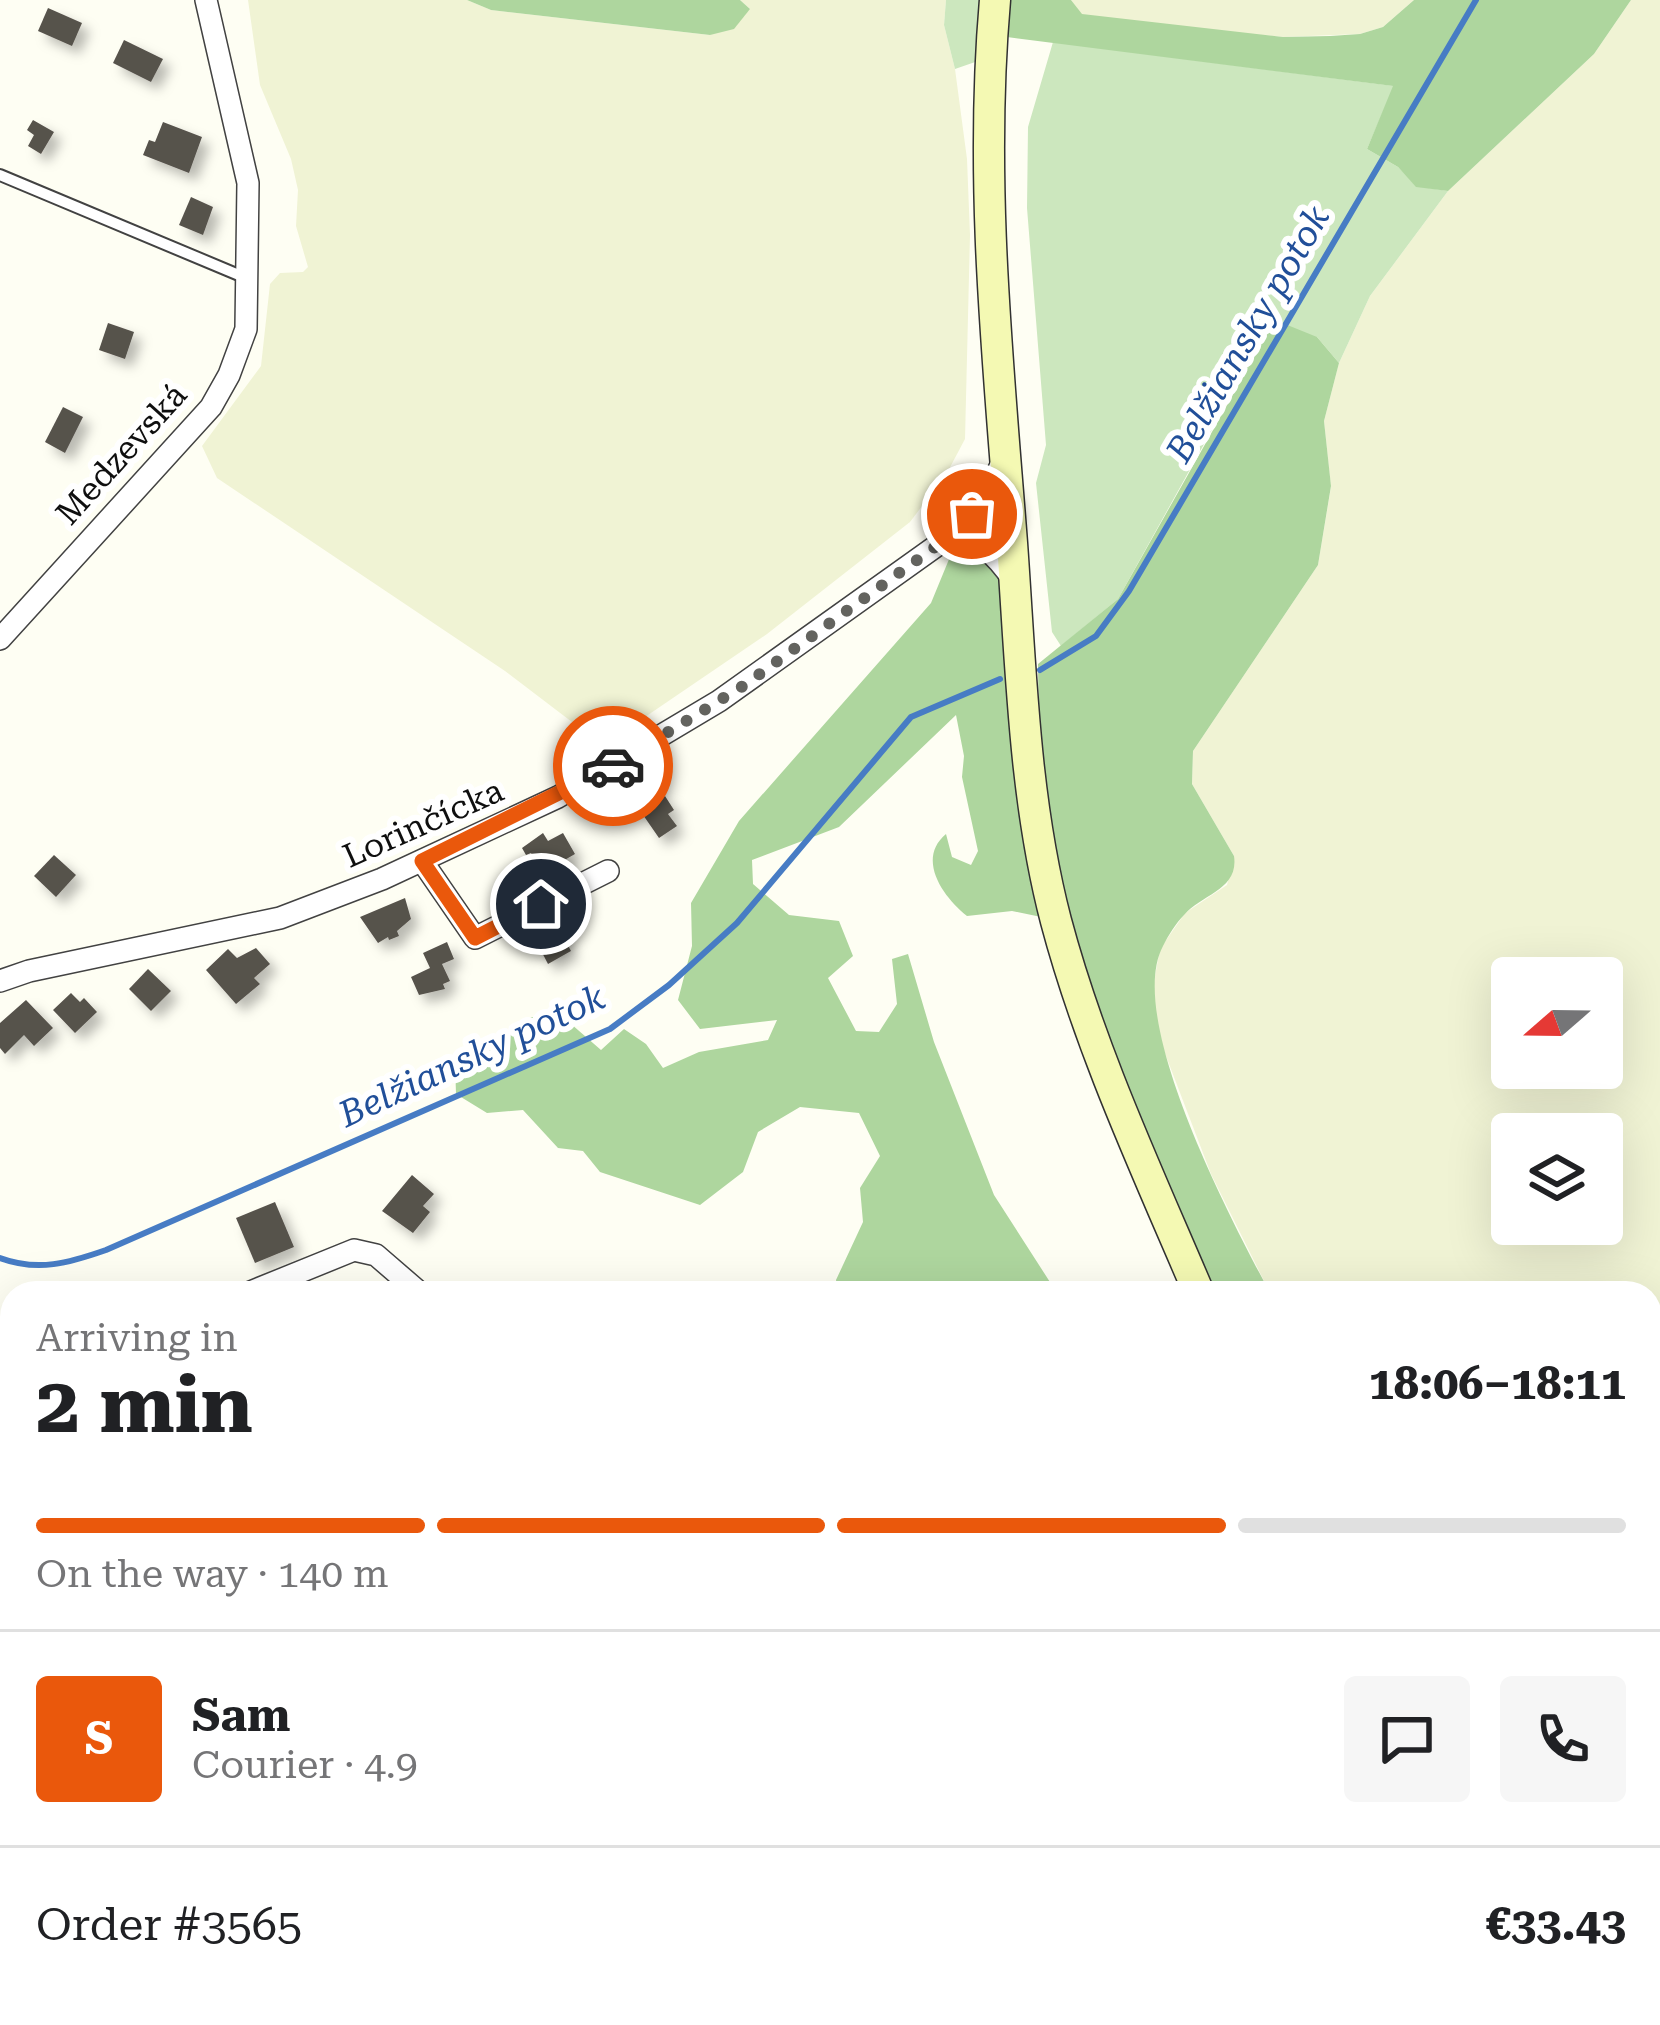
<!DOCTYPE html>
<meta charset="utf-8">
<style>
:root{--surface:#fff;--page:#f6f6f6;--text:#202124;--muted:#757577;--line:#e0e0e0;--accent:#ea580c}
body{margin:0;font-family:"Roboto Serif",serif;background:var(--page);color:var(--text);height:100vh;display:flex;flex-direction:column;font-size:45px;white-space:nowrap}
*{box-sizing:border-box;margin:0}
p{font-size:39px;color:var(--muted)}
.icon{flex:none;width:66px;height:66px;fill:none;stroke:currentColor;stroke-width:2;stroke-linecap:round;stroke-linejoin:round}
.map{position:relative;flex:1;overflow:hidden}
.panel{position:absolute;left:0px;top:1281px;width:1662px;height:744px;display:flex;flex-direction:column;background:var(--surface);border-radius:36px 36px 0 0;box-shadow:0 12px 48px #0002}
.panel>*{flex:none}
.needle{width:78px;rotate:250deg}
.fabs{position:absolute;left:1491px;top:957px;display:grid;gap:24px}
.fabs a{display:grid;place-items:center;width:132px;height:132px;border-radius:12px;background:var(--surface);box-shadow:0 12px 48px #0002;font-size:60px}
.pin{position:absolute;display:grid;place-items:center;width:102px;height:102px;color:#fff;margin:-51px;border:6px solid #fff;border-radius:50%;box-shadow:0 3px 12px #0007}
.courier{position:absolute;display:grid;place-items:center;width:120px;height:120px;margin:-60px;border:9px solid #ea580c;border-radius:50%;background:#fff;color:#222;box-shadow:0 3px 15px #0007}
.summary em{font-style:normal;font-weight:700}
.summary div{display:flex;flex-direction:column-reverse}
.summary{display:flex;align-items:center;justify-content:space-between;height:204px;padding:0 36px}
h1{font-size:78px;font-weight:700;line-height:90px}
.bar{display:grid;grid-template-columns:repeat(4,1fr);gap:18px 12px;align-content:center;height:144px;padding:0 36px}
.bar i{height:15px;border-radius:9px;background:var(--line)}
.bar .on{background:var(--accent)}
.bar p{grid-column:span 4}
.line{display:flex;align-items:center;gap:30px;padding:0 36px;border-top:3px solid var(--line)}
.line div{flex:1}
.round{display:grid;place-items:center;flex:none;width:126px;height:126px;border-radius:12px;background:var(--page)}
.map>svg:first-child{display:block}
.farmland{fill:#f0f3d4;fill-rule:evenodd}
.green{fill:#cce7be}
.forest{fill:#aed69e}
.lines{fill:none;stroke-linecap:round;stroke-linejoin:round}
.stream{stroke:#477cc4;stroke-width:6}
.building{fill:#57524c;filter:url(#shadow)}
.service-casing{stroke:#424242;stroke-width:14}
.minor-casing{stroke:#424242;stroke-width:24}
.secondary-casing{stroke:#313131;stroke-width:33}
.path{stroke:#313131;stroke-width:3;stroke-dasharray:12 6;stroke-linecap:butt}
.service{stroke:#fff;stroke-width:10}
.minor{stroke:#fff;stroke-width:21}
.secondary{stroke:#f4f9b3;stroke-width:30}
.done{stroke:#63635f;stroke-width:12;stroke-dasharray:0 21.6}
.route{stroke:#ea580c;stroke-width:15}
.labels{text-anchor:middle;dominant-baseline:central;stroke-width:12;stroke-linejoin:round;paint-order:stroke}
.street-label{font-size:33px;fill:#0f0f0f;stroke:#fff}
.water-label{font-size:36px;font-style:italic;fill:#214f99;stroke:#fff}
</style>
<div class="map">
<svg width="1660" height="2025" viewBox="0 0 1660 2025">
<defs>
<filter id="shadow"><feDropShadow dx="8" dy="8" stdDeviation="6" flood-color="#0004"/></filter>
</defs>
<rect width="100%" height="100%" fill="#fefef3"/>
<!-- farmland -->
<g class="farmland">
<polygon points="248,0 467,0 491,10 710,35 750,9 740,0 946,0 944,25 955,69 967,159 970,235 965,439 947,473 910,522 767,634 623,732 606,740 593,738 505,671 217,478 202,446 261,366 270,284 280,273 303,272 308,267 296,226 298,190 291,159 260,85"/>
<polygon points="1071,0 1414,0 1383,27 1360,34 1283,37 1113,21 1081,14"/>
<path d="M1631 0H1660V1881L1650 1878V1293H1270L1211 1174 1161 1043 1152 992 1160 949 1185 913 1227 885 1234 856 1192 784 1193 751 1318 565 1331 487 1324 421 1339 363 1370 296 1448 191 1594 54ZM1512 978H1602V1068H1512ZM1512 1134H1602V1224H1512Z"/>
</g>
<!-- green -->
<g class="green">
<polygon points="946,0 988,0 978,61 955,69 944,25"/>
<polygon points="1053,42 1394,86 1367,149 1398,167 1416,186 1448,191 1370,296 1339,363 1317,337 1243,374 1118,599 1061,646 1052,632 1036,483 1046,445 1027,208 1028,127"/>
<polygon points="274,2013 1519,2013 1544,2025 253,2025"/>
</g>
<!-- forest -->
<g class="forest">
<polygon points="467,0 740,0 750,9 734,29 710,35 491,10"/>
<polygon points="1011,0 1071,0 1082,14 1283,37 1330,36 1360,34 1383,27 1414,0 1631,0 1594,54 1448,191 1416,187 1398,167 1367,149 1393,86 1007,37"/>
<path d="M1275 320 1317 337 1339 363 1324 421 1331 486 1318 565 1193 751 1192 784 1234 856C1239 890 1202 894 1184 915 1176 923 1168 936 1163 946 1124 1019 1233 1223 1270 1293H1211C1175 1206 1135 1120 1102 1031 1060 919 1038 783 1038 664L1118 599Z"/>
<path d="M970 548 995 565 1007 584 1046 918 1012 911 967 916C943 897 916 859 946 834L952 857 971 865 978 851 962 777 964 756 956 715 839 827 752 860 753 884 789 915 839 921 853 956 828 978 856 1031 879 1032 897 1004 892 959 908 954 934 1042 994 1195 1057 1293H838L836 1280 863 1222 860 1188 880 1156 859 1113 800 1107 758 1132 743 1172 700 1205 600 1172 583 1151 558 1148 523 1110 487 1113 456 1094 455 1062 532 1017H563L601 1050 624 1029 646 1044 663 1068 699 1052 768 1040 777 1020 700 1029 678 1000 692 946 691 903 739 821 931 603 952 552Z"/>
</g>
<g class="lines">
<!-- stream -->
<g class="stream">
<polyline points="1040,670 1096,636 1129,591 1476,0"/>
<path d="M0 1258C38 1272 69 1263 106 1250L610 1029 669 985 737 923 911 717 1000 679"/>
</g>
</g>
<!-- building -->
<g class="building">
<polygon points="48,8 82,23 72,46 38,31"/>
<polygon points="124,40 163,59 151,82 113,63"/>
<polygon points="33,120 54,132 41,154 28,146 34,135 27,130"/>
<polygon points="163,122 202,137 189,173 143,155 149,140 155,142"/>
<polygon points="191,197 213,207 203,235 179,225"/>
<polygon points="108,323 134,332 125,359 99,350"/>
<polygon points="63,407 83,417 65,453 45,442"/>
<polygon points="650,787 659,800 665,796 674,810 668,814 677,826 659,838 632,799"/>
<polygon points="543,833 548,841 563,833 575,854 542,873 531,853 526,855 522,848"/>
<polygon points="54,855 76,875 56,897 34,876"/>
<polygon points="405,898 411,919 397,931 399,936 389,940 388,937 378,943 360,917"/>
<polygon points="558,926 571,951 548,964 535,939"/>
<polygon points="447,942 454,959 442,964 450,981 443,984 445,989 419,995 411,977 430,968 423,953"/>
<polygon points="256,948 270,964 254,978 260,984 236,1004 206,970 228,949 237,958"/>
<polygon points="148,969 171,991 151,1011 129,989"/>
<polygon points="71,993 80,1002 84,998 97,1012 75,1033 53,1010"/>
<polygon points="26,1000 53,1028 34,1046 24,1035 5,1054 0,1048 0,1023"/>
<polygon points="412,1175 434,1194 423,1206 430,1212 413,1233 382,1211"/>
<polygon points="275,1202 294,1247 255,1263 236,1218"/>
</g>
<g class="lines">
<!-- service casing -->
<g class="service-casing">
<polyline id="service" points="0,175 246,278"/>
</g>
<!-- minor casing -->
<g class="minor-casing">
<g id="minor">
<path d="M946 539C977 535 997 556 1013 580"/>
<polyline points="0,639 211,407 229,375 246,329 248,183 206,0"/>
<polyline points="422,861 475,938 608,871"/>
<polyline points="0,981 29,971 280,918 382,879 558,797 719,701 946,539 985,499 1001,465"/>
<polyline points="248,1293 354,1250 376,1255 420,1293"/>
<polyline points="0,1500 12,1512"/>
<polyline points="0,1901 12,1889"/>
</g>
</g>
<!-- secondary casing -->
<g class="secondary-casing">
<g id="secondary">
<path d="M995 0C979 181 998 362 1012 543 1021 668 1024 799 1056 921 1090 1049 1147 1171 1199 1293"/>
<polyline points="1635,2013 1660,2023"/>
</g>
</g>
<!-- path -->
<polyline class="path" points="280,2025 300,2013"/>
<!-- service -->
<use href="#service" class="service"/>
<!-- minor -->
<use href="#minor" class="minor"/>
<!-- secondary -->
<use href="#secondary" class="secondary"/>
</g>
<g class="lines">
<!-- done -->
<polyline class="done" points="613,766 743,686 946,539 972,514"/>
<!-- route -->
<polyline class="route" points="541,904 475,938 422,861 613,766"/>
</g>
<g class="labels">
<!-- street labels -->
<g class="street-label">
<text transform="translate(121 454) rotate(-48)">Medzevská</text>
<text transform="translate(423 823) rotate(-24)">Lorinčícka</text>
</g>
<!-- water labels -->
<g class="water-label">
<text transform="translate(1248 334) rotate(-60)">Belžiansky potok</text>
<text transform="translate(472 1056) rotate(-25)">Belžiansky potok</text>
</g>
</g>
</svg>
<div class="fabs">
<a><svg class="needle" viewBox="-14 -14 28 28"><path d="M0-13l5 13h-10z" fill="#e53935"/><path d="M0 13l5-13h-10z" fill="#757577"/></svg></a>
<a><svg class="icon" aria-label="layers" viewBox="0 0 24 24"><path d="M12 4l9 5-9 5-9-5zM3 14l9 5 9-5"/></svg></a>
</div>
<div class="pin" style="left:972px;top:514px;background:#ea580c"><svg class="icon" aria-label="bag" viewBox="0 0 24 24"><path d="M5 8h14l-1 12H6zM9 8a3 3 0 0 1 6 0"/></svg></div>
<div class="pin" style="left:541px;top:904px;background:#1f2937"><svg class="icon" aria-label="home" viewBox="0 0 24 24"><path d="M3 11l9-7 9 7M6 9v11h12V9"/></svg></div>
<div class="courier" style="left:613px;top:766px"><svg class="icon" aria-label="car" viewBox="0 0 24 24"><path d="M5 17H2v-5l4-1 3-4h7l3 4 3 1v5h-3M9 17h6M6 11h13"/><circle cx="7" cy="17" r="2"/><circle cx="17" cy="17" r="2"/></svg></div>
<section class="panel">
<div class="summary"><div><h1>2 min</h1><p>Arriving in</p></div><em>18:06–18:11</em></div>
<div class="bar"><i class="on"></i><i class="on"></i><i class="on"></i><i></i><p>On the way · 140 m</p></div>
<div class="line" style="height:216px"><b class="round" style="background:var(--accent);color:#fff">S</b><div><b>Sam</b><p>Courier · 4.9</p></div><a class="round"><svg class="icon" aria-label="chat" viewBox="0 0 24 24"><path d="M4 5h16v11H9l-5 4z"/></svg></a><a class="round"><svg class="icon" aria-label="phone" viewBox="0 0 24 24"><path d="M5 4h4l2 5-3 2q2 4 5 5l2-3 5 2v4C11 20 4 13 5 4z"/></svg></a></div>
<div class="line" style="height:156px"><div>Order #3565</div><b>€33.43</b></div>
</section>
</div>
